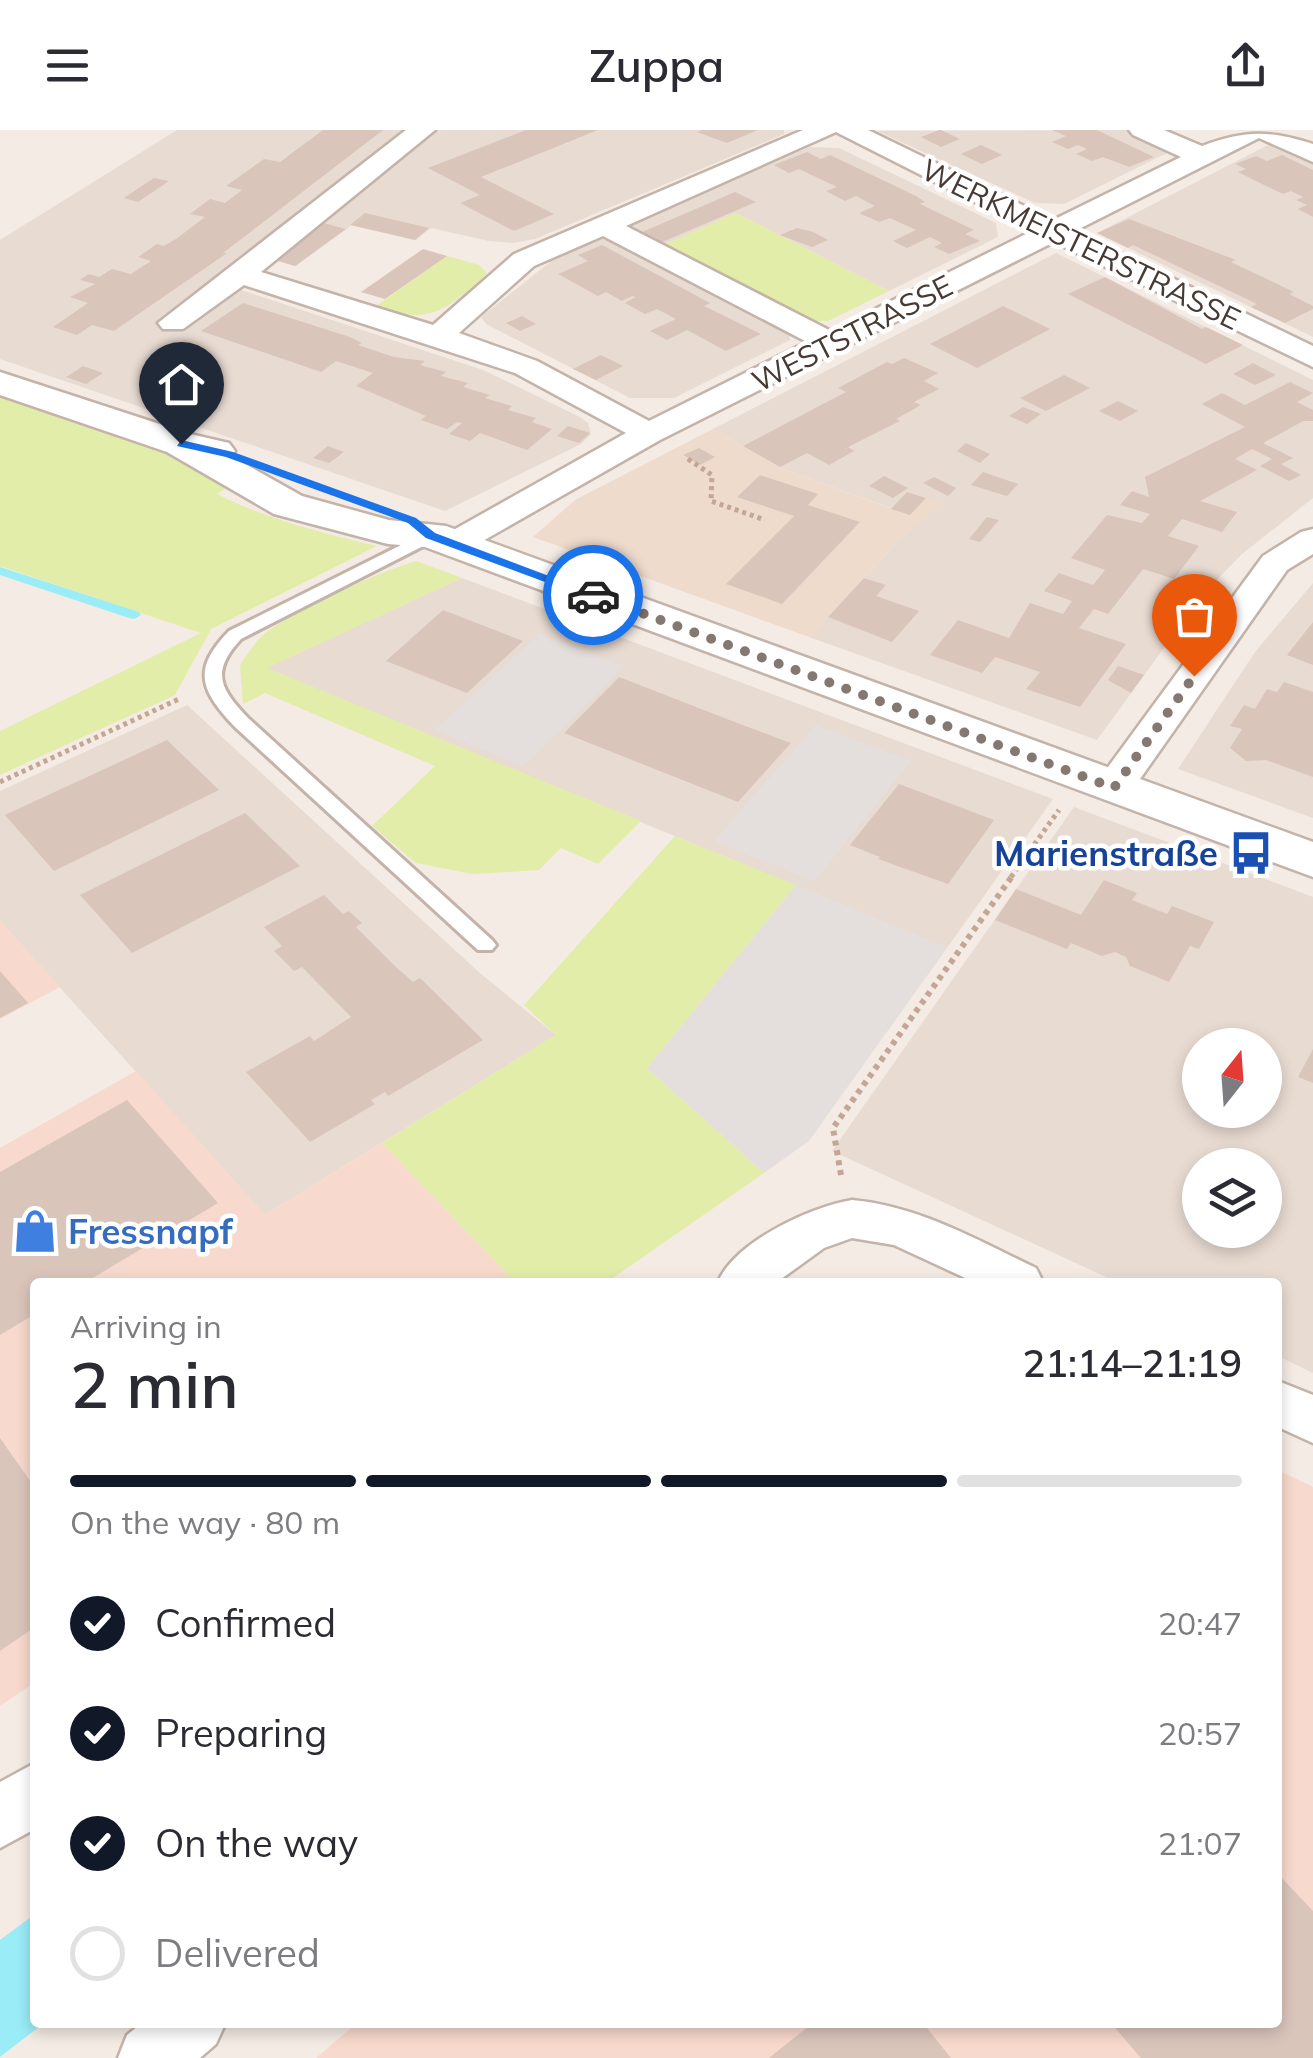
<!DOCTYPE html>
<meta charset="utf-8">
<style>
:root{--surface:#fff;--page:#f2f2f3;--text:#2b2b33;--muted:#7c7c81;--line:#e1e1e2;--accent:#111827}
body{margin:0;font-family:Mulish,sans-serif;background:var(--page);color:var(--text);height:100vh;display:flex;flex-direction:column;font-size:38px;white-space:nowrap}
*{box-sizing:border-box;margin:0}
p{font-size:32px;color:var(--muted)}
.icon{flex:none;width:55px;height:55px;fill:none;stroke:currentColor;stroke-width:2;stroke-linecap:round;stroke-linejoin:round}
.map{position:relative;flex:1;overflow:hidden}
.panel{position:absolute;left:30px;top:1148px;width:1252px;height:750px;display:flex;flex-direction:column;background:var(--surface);border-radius:10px;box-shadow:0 5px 15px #0003}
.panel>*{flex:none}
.needle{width:65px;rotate:17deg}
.controls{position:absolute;left:1182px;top:898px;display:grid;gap:20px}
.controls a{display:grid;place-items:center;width:100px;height:100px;border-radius:50%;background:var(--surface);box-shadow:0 5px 15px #0003;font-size:50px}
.pin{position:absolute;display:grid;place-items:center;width:85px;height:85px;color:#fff;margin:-102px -42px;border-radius:50% 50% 50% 0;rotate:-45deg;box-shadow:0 0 10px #0007}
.pin .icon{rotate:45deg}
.courier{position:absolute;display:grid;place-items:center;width:100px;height:100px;margin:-50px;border:8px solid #1a73e8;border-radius:50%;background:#fff;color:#222;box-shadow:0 2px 12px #0007}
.summary em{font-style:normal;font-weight:600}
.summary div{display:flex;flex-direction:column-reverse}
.summary{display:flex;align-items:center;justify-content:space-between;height:170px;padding:0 40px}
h1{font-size:65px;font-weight:600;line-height:75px}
.bar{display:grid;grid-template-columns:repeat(4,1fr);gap:15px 10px;align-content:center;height:120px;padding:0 40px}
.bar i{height:12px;border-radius:8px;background:var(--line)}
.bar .active{background:var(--accent)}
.bar p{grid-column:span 4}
ol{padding:0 40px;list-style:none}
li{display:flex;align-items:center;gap:30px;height:110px}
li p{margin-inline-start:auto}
li .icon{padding:10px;border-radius:50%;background:var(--accent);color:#fff;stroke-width:4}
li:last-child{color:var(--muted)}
li i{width:55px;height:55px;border:5px solid var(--line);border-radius:50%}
header{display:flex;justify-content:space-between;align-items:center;height:130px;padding:0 40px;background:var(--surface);font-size:45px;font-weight:600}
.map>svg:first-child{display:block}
.residential{fill:#e8dbd2;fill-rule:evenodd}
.commercial{fill:#f8d9cd}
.education{fill:#efdbcc}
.green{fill:#e1eda8}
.parking{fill:#e4dfdd}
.water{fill:#9aecf7}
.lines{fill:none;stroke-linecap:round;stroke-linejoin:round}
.stream{fill:#9aecf7;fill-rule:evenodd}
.building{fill:#dac5bb}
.service-casing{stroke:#c3b3a9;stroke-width:6}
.minor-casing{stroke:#c3b3a9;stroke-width:5}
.tertiary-casing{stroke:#c3b3a9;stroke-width:5}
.path-far2{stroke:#c3a696;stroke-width:4;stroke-dasharray:4 4;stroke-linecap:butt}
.path-far1{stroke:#c3a696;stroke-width:5;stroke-dasharray:4 4;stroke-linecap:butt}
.path{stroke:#c3a696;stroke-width:6;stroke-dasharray:5 5;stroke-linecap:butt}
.service{fill:#fff;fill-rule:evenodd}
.minor{fill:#fff;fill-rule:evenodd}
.tertiary{fill:#fff;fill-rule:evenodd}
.route{fill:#1a73e8}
.done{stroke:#847871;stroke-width:10;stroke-dasharray:0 18}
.labels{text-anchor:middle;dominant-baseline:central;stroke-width:9;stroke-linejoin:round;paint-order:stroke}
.far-street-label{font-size:30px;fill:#473a33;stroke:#fff}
.transit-label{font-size:35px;font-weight:bold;fill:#164399;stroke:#fff;text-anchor:end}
.shop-label{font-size:35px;font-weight:bold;fill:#366cbe;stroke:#fff;text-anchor:start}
</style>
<header><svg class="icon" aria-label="menu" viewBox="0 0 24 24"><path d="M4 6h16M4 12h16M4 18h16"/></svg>Zuppa<svg class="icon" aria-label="share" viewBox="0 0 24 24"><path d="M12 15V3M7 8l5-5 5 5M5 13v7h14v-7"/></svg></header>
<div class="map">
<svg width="1313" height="1928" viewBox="0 0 1313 1928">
<rect width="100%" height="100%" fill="#f4ebe4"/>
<!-- residential -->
<g class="residential">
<polygon points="177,0 411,0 232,157 483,240 580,287 588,293 591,304 581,314 445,381 0,229 0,110"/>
<polygon points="435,0 784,0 784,4 535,109 513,113 489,111 431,98 416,110 352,95 296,136 270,129"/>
<polygon points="1132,0 1165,14 1167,23 1064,74 1035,73 877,1"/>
<polygon points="1274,12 1313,30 1313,207 1097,103"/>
<polygon points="810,17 839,18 996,93 998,107 889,161 736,83 663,115 626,96"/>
<polygon points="595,109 617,110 789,198 790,210 674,268 630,268 486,194 481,187 559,125"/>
<polygon points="1056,123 1313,250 1313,368 1242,424 1203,464 1097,610 809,507 899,410 940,373 907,362 891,378 780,338 713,299"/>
<polygon points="462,448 1053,669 947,818 266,538"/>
<polygon points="1313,453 1313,688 1178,639 1255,522"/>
<polygon points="187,575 481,844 556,905 265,1085 0,791 0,661"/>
<path d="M1074 677 1313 767V1243L1278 1226V1152H1117L832 1021ZM1200 915H1265V980H1200ZM1200 1035H1265V1100H1200Z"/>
</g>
<!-- commercial -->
<g class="commercial">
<polygon points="0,791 60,857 0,889"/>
<polygon points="136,941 265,1085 382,1013 515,1152 35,1152 35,1552 0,1576 0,1018"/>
<polygon points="1278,1340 1313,1357 1313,1928 316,1928 358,1892 1278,1892"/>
</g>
<!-- education -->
<polygon class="education" points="713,299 780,338 890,378 907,361 941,373 899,410 809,507 533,407 575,370"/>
<!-- green -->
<g class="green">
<polygon points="736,83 889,161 828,191 804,191 632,103 626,96 663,115"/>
<path d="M447 126 479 135 487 143C479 154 468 161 457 169 428 191 409 187 376 176Z"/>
<path d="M0 266 201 336 233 354 217 364C268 390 322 403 377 416L211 499 175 565 0 645V601L201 503 0 436Z"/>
<path d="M416 431 462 448 267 538 641 691 598 734 561 718 539 740 473 744 416 733 372 696 435 636 265 563 243 574 240 535C246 527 252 517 259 509 287 482 377 443 416 431Z"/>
<polygon points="675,706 796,755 647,938 764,1043 607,1152 515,1152 382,1013 556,905 524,875"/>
</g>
<!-- parking -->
<g class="parking">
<polygon points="539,504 624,536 523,636 435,600"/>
<polygon points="816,595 911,631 814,751 714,711"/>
<polygon points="796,755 947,818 809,1011 764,1043 647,938"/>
</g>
<!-- water -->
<polygon class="water" points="35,1784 35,1892 44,1893 0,1927 0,1810"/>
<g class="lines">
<!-- stream -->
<polygon class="stream" points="0,437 139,482 141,485 134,489 129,488 0,445"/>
</g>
<!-- building -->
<g class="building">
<polygon points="323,0 383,0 223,123 227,123 114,201 92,195 77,205 53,197 88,173 70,167 95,154 80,150 89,144 99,147 112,139 131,144 151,131 138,127 157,114 164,116 176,109 205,87 190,84 210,69 225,73 242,60 226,56 264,29 280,32"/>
<polygon points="526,0 598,0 481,47 554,84 514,101 460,73 480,65 428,38"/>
<polygon points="702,0 758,0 727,13 697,2"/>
<polygon points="939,0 941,0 960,9 941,17 921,7"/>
<polygon points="1052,0 1097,0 1154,27 1129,37 1103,27 1092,31 1076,24 1087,19 1078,15 1068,19 1052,12 1066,6"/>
<polygon points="981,15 992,20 1002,25 982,34 961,24"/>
<polygon points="807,22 821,29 830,25 916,66 925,72 920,74 974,100 965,104 980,111 949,124 934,117 942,113 930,107 907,118 893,111 916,100 890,88 879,92 859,83 875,76 856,66 845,71 826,61 837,57 799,39 789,43 774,35"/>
<polygon points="1282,25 1313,40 1313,87 1298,79 1307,75 1296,70 1303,67 1291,61 1283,64 1260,53 1238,42 1246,39 1235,34 1256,26 1267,31"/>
<polygon points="154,48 169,51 138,72 124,68"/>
<polygon points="735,62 756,72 660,113 640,103"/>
<polygon points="365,83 378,86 429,98 415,110 350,95"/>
<polygon points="1129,89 1236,130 1231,132 1294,162 1289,164 1313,176 1313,179 1285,193 1251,177 1257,174 1133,115 1128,118 1097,103"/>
<polygon points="320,92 346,99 295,136 272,129"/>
<polygon points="797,98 813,102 828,110 812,117 780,105"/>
<polygon points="602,115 710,173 704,176 761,204 726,221 687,200 667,210 650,201 676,189 657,179 645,184 625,173 636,167 632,166 622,171 606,162 598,166 558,144 588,131 578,125"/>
<polygon points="423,119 447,126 385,169 361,162"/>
<polygon points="1105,147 1202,199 1206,197 1243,215 1206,234 1068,164"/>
<polygon points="243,173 350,207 362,213 358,215 394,227 425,231 420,235 446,242 441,246 468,253 463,257 490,265 485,268 512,276 508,280 536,288 532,292 552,299 527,320 480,303 470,311 449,304 462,293 457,292 447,299 421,290 426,286 356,256 373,243 336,231 321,242 201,201"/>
<polygon points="1003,176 1050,199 977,238 930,214"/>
<polygon points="522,186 536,194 520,201 506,193"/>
<polygon points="601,225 623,236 596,250 573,239"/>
<polygon points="904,228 938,243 924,251 939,259 914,272 921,275 896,289 900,291 848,317 854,321 829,335 807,323 780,337 743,316 846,262 838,258 887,232 892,234"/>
<polygon points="1253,233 1276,245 1255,255 1233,244"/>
<polygon points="83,236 103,243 86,254 66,247"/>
<polygon points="1064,245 1090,258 1046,281 1020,268"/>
<polygon points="1290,252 1313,263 1297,272 1313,280 1313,291 1303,291 1263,313 1293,328 1281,334 1301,345 1289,351 1260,336 1272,329 1252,319 1235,329 1257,340 1200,371 1237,382 1222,402 1182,389 1168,406 1199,416 1174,449 1143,439 1108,484 1094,479 1079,498 1126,514 1080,577 1026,559 1040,542 995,527 982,543 930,525 958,490 1009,508 1030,473 1063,484 1072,471 1044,461 1059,443 1093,455 1105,440 1071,428 1107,385 1142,393 1150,384 1120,375 1132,361 1149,367 1145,347 1245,297 1202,274 1222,263 1245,275"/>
<polygon points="175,268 200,277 183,288 158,280"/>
<polygon points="1118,271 1138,281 1120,291 1099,281"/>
<polygon points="1023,277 1041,284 1027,294 1009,286"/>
<polygon points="568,296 590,303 579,313 557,306"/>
<polygon points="966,313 990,324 980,333 957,321"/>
<polygon points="328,316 344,322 329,333 313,328"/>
<polygon points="699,318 715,327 700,335 683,325"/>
<polygon points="983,342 1018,354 1007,366 971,355"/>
<polygon points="760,345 818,364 808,375 860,392 782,474 726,454 794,386 737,367"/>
<polygon points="884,346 908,358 893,368 869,356"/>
<polygon points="934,347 956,358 948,366 923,353"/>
<polygon points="907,362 926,368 910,385 891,379"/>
<polygon points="987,387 999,390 980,412 969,409"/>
<polygon points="864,448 886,455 876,466 919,481 892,512 828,487"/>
<polygon points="443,480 523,511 467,563 386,531"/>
<polygon points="1313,492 1313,535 1287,525"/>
<polygon points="1118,536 1144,545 1131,563 1108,550"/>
<polygon points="619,547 727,589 791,613 738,672 564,603"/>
<polygon points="1284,552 1313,562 1313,647 1266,630 1246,631 1230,618 1242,599 1230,596 1244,575 1255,579 1267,559 1277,562"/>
<polygon points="167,610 219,660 54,741 5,685"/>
<polygon points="899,654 994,690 948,754 878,729 880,727 850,715"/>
<polygon points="245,683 300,736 132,823 80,765"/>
<polygon points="1104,750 1137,763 1132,770 1167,784 1172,776 1214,792 1199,819 1190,816 1169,852 1130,836 1126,827 1115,822 1102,826 1071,813 1067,819 995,790 1016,759 1081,785"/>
<polygon points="324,765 343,784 349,781 362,793 356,797 396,837 413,852 420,848 483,910 388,966 385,962 371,970 375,974 310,1012 246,942 310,906 314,911 351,887 302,837 294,841 274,821 282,816 264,797"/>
<polygon points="0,841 28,873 0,888"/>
<polygon points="1313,919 1313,953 1298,947"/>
<polygon points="127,970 218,1073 86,1152 35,1152 35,1184 0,1205 0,1042"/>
<polygon points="0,1308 35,1358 35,1497 0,1521"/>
<polygon points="1278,1744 1313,1781 1313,1928 1141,1928 1110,1892 1278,1892"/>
<polygon points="814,1892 922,1892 951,1928 769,1928"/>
</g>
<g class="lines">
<!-- service casing -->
<g class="service-casing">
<path id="service" d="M431 400 439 405 437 409 241 509C210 542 220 559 249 589L492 810 496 815 492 820H478L235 597C201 561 191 540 229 501Z"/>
</g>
<!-- minor casing -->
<g class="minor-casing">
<g id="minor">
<path d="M406 0H435L261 142 433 195 514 124 803 0H868L1053 90 1181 27 1133 5 1129 0H1164L1202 16C1245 0 1269 0 1313 14V32L1259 8 1075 101 1313 216V237L1054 112 660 310 465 421H441L436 414 441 407 626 303 515 243 244 155 183 199H163L158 193ZM836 2 1032 101 831 201 626 96ZM603 106 807 212 649 291 537 231 459 203 534 136Z"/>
<polygon points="1313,399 1313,424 1287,440 1128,666 1114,670 1100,666 1095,657 1100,648 1263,426 1301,402"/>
<path d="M852 1070C919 1076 977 1110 1036 1138L1043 1152H974L894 1115 852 1108 824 1118 777 1152H718C735 1112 810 1077 852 1070Z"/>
<polygon points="1278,1251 1313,1265 1313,1313 1278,1297"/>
<polygon points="35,1633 35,1699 0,1718 0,1652"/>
<polygon points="143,1892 226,1892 216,1914 200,1928 118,1928 127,1905"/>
</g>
</g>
<!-- tertiary casing -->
<g class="tertiary-casing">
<polygon id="tertiary" points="0,242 190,304 229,313 235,321 231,326 302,366 389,390 446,396 1313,712 1313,747 425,417 388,414 274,384 167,322 0,265"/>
</g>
<!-- path-far2 -->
<polyline class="path-far2" points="688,329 692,332"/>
<!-- path-far1 -->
<g class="path-far1">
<polyline points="688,329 712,345 711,371 765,390"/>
<polyline points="0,652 179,569"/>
<polyline points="1011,747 1059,680"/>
</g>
<!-- path -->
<polyline class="path" points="841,1045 833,998 1013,745"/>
<!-- service -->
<use href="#service" class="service"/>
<!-- minor -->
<use href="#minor" class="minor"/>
<!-- tertiary -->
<use href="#tertiary" class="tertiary"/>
</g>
<!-- route -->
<polygon class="route" points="181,310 233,322 416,388 435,403 599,465 588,468 426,408 408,393 226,327 177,316"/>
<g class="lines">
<!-- done -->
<polyline class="done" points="593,465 1114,658 1194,546"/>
</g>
<!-- icons -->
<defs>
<g id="bus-bare" transform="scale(3.45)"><path d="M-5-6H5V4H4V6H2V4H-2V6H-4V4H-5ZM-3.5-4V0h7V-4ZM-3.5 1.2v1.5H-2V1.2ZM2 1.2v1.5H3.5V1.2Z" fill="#1a4fb4" stroke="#fff" stroke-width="2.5" paint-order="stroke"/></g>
<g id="shop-bare" transform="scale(3.45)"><path d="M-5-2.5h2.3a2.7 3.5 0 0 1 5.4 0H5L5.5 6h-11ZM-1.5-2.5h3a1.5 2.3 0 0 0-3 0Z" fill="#3f7fe0" stroke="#fff" stroke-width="2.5" paint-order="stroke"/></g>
</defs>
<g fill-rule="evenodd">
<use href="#bus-bare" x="1251" y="723"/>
<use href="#shop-bare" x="35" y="1101"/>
</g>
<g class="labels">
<!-- far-street labels -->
<g class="far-street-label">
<text transform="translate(1081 114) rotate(26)">WERKMEISTERSTRASSE</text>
<text transform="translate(852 203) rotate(-27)">WESTSTRASSE</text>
</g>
<!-- transit labels -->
<g class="transit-label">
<text x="1218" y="723">Marienstraße</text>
</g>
<!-- shop labels -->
<g class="shop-label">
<text x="68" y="1101">Fressnapf</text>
</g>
</g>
</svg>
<div class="controls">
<a><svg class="needle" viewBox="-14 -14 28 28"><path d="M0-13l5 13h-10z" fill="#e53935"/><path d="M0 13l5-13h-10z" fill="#7c7c81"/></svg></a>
<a><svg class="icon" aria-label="layers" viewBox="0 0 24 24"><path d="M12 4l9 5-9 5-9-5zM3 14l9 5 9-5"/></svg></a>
</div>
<div class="pin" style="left:1194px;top:546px;background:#ea580c"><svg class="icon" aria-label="bag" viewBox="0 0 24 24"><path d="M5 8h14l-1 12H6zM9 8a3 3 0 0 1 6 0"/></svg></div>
<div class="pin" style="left:181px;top:314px;background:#1f2937"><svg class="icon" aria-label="home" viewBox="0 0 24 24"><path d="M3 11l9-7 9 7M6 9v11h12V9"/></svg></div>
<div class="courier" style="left:593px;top:465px"><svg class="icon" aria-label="car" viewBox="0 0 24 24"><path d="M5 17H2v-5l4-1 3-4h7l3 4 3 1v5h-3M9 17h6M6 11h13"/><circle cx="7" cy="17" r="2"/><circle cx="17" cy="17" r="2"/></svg></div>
<section class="panel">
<div class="summary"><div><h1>2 min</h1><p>Arriving in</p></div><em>21:14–21:19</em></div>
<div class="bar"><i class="active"></i><i class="active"></i><i class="active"></i><i></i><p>On the way · 80 m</p></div>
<ol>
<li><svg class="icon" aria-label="check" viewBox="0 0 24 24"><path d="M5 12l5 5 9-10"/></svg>Confirmed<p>20:47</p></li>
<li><svg class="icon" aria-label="check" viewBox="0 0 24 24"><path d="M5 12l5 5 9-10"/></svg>Preparing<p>20:57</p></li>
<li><svg class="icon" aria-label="check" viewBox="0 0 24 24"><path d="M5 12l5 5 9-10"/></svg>On the way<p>21:07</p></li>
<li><i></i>Delivered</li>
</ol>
</section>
</div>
